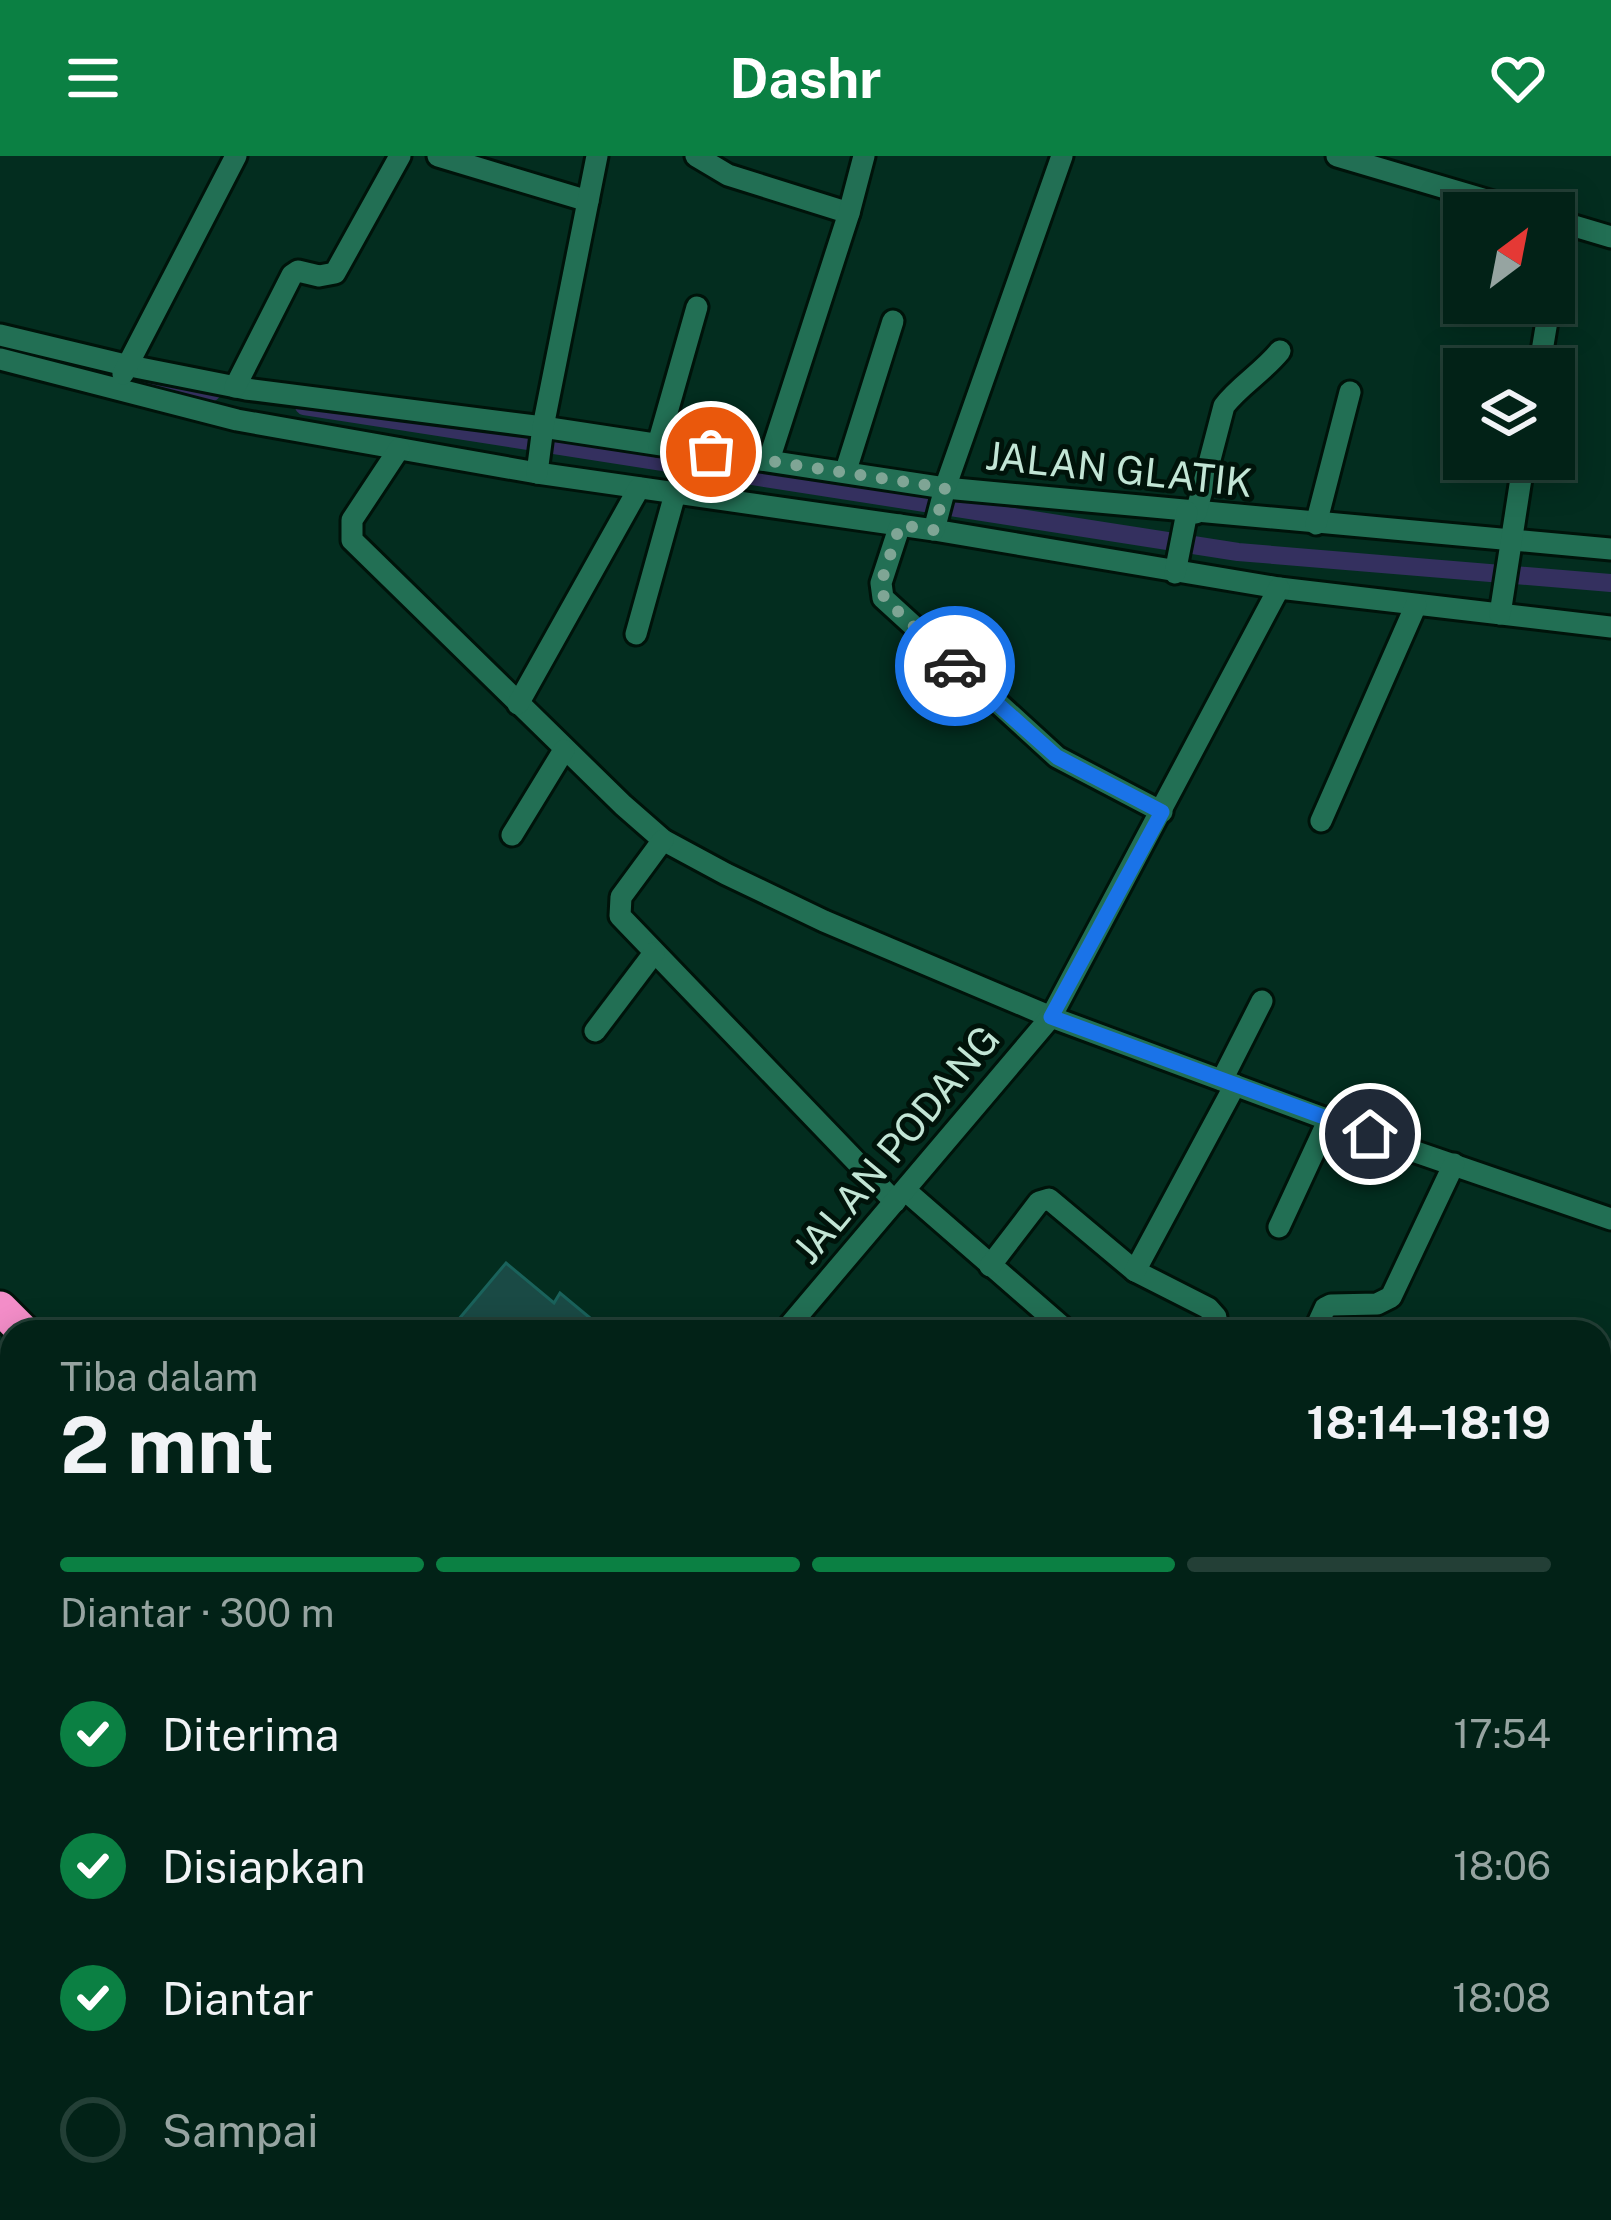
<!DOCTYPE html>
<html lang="id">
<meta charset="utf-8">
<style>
:root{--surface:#022217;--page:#102f24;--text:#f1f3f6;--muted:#96a4a1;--line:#233f36;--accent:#0b8043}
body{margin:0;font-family:"Public Sans",sans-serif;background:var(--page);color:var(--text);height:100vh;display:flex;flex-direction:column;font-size:45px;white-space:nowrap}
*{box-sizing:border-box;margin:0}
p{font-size:39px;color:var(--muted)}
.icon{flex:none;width:66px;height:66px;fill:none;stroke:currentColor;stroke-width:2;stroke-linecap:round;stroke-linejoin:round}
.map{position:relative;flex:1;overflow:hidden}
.panel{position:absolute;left:0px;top:1164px;width:1611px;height:900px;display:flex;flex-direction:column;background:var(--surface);border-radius:36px 36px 0 0;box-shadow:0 6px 30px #0003,0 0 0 3px var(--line)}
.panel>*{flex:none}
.needle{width:78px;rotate:32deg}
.controls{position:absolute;left:1443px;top:36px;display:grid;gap:24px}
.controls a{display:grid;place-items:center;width:132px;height:132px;border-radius:0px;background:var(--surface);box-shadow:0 6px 30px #0003,0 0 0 3px var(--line);font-size:60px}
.pin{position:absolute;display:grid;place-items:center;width:102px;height:102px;color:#fff;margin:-51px;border:6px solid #fff;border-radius:50%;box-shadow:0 3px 12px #0007}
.courier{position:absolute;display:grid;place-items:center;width:120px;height:120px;margin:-60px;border:9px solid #1a73e8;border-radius:50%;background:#fff;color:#222;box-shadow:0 3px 15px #0007}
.head em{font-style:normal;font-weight:700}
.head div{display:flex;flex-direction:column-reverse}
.head{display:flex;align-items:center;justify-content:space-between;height:204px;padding:0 60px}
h1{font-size:78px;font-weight:700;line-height:90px}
.bar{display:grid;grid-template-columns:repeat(4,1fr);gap:18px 12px;align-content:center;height:144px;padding:0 60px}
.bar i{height:15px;border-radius:9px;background:var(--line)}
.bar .on{background:var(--accent)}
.bar p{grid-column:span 4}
ol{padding:0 60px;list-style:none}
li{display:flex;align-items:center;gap:36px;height:132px}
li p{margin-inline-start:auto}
li .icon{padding:12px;border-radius:50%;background:var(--accent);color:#fff;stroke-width:4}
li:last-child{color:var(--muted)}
li i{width:66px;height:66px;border:6px solid var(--line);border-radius:50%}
header{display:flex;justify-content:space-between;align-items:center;height:156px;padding:0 60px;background:var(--accent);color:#fff;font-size:54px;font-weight:700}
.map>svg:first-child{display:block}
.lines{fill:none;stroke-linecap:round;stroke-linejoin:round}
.canal{stroke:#34305f;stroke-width:18}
.building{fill:#1a4a45;stroke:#1a625b;stroke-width:3}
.minor-casing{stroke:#00130a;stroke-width:27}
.highway-casing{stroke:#00130a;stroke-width:39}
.minor{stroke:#226f54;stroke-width:21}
.highway{stroke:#f38dc8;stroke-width:33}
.done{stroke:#7fa595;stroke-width:12;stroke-dasharray:0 21.6}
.route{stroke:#1a73e8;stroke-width:15}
.labels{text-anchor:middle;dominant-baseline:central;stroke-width:10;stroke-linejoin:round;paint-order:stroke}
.street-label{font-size:39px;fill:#c2e5d5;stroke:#00130a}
</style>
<header><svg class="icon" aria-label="menu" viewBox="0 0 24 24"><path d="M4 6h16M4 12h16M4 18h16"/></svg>Dashr<svg class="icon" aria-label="heart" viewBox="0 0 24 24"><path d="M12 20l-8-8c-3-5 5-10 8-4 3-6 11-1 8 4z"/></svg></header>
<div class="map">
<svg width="1611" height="2064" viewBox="0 0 1611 2064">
<rect width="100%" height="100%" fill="#032d1f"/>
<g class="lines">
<!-- canal -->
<g class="canal">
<polyline points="115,217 212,236"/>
<polyline points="304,250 1238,396 1611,427"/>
</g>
</g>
<!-- building -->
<polygon class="building" points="506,1107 554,1147 560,1137 607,1176 448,1176"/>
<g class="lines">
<!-- minor casing -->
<g class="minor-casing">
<g id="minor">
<polyline points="438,0 588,45"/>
<polyline points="696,0 728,19 849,57"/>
<polyline points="1337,0 1530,57"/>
<polyline points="1554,64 1611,81"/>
<polyline points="1554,120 1563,66"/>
<polyline points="0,179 125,209 246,233 543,271 945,332 1611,393"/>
<polyline points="0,203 237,264 537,317 934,374 1279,432 1611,471"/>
<polyline points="1539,213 1550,147"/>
<polyline points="123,218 236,0"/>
<polyline points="235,231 292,119 298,115 319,120 335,117 400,0"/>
<polyline points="658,288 697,151"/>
<polyline points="399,293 352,364 352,384 623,649 663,684 726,718 824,765 1051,861 1410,994 1611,1063"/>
<polyline points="769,304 849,57 864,0"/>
<polyline points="846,314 893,165"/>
<polyline points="537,317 543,271 597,0"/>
<path d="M1196 357 1224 250C1239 230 1262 217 1280 195"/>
<polyline points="1316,368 1350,236"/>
<polyline points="900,369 881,427 883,442 1057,601 1162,656"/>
<polyline points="934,374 945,332 1062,0"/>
<polyline points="1175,417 1187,356"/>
<polyline points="1500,458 1524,303"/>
<polyline points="636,478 675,338"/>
<polyline points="518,548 639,332"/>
<polyline points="1321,665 1416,449"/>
<polyline points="512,679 564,594"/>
<polyline points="663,684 621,741 620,760 895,1046"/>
<polyline points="595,875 654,797"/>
<polyline points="1222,924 1262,845"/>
<polyline points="906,1035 1068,1176"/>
<polyline points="1279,1071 1329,963"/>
<polyline points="990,1110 1039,1046 1049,1043 1135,1115 1208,1152 1216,1161 1216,1176"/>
<polyline points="1135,1115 1235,929"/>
<polyline points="784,1176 1051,861 1279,432"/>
<polyline points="1314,1176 1325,1152 1331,1149 1377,1148 1391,1141 1454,1008"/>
<polyline points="0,1565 12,1575"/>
<polyline points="26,2064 36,2052"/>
<polyline points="700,2064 709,2052"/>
<polyline points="835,2064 843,2052"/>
</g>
</g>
<!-- highway casing -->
<g class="highway-casing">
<g id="highway">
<polyline points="0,1152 24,1176"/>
<polyline points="1063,2052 1079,2064"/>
</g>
</g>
<!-- minor -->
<use href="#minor" class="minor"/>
<!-- highway -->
<use href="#highway" class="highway"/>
</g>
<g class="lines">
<!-- done -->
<polyline class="done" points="711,296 945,332 934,374 900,369 881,427 884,442 955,510"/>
<!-- route -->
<polyline class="route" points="955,510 1057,601 1162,656 1051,861 1370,978"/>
</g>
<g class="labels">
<!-- street labels -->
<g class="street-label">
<text transform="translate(1119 313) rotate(6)">JALAN GLATIK</text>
<text transform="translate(896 988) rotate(-50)">JALAN PODANG</text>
</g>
</g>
</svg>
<div class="controls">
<a><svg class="needle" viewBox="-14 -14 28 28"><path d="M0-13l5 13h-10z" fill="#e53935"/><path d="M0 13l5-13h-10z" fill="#96a4a1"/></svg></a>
<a><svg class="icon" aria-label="layers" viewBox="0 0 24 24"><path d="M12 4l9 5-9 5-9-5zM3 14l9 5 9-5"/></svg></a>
</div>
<div class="pin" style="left:711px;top:296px;background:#ea580c"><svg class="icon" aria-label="bag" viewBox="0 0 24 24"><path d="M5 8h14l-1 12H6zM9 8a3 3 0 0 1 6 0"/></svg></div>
<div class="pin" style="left:1370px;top:978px;background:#1f2937"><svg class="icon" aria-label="home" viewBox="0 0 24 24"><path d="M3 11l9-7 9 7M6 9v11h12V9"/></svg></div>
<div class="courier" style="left:955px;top:510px"><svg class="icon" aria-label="car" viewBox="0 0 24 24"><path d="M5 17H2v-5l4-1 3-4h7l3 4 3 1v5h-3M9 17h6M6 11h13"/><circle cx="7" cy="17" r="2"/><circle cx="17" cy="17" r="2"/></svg></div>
<section class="panel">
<div class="head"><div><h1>2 mnt</h1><p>Tiba dalam</p></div><em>18:14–18:19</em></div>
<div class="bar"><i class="on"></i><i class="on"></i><i class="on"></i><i></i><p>Diantar · 300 m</p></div>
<ol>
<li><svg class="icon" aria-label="check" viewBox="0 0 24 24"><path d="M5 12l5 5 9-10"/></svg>Diterima<p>17:54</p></li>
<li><svg class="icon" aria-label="check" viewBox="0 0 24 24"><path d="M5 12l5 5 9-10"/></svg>Disiapkan<p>18:06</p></li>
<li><svg class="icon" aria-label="check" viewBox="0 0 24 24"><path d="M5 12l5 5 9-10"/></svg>Diantar<p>18:08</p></li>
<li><i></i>Sampai</li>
</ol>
</section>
</div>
